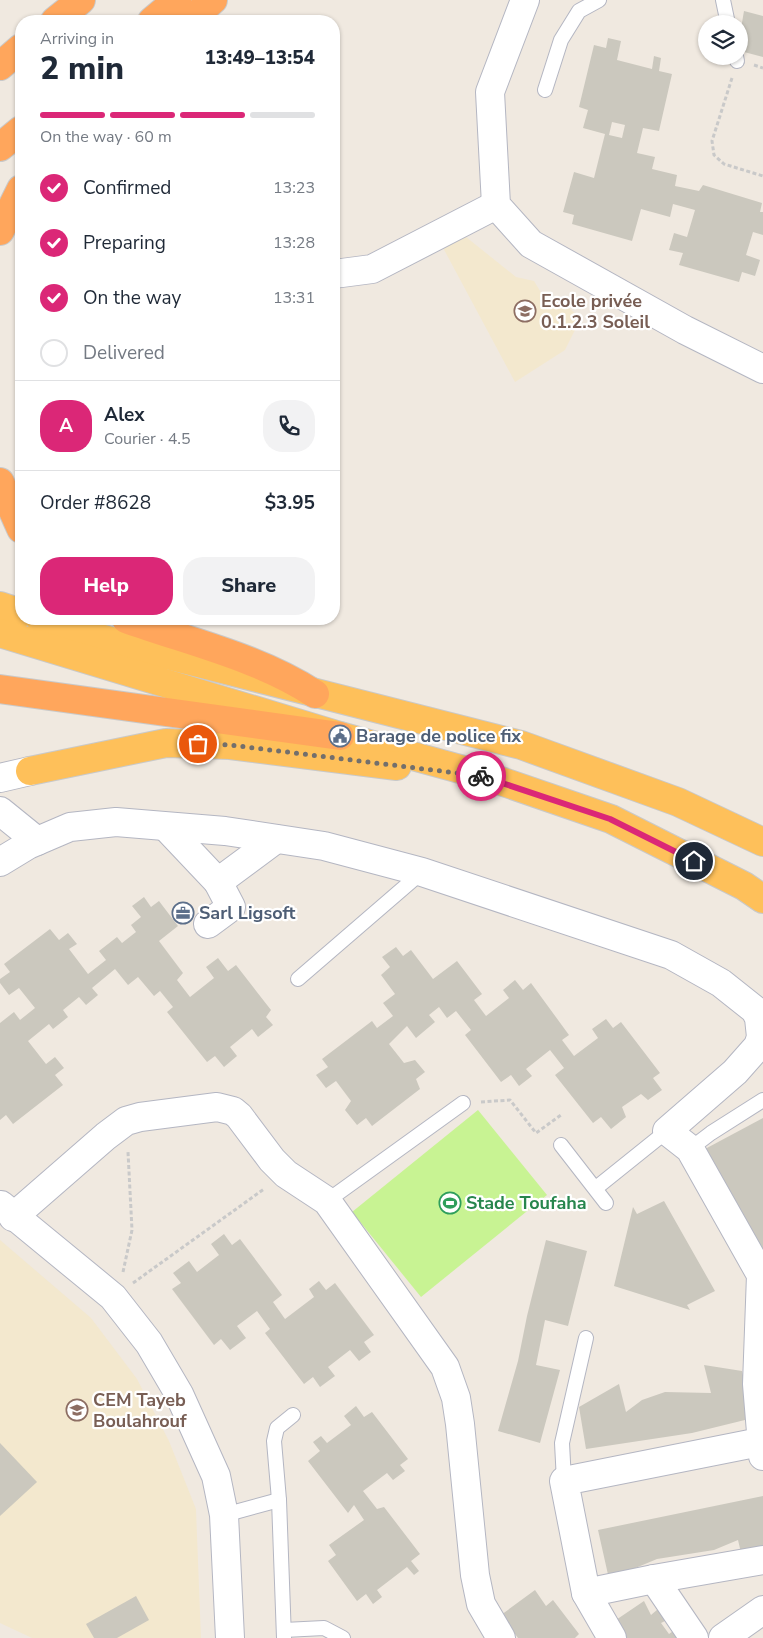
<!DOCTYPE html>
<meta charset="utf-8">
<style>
:root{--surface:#fff;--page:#f2f2f3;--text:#1f2937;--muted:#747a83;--line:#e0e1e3;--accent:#db2777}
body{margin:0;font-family:"Nunito Sans",sans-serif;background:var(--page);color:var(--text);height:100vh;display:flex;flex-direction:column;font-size:19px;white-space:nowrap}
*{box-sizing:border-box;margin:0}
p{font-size:16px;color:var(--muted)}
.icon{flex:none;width:28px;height:28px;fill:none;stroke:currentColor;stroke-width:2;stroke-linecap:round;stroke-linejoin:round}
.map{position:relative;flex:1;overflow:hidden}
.drawer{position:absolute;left:15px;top:15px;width:325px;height:610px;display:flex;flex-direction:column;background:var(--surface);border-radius:20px;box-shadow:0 1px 4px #0004}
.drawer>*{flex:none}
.buttons{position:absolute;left:698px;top:15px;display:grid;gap:10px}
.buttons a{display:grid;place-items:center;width:50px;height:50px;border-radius:50%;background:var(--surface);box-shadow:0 1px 4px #0004;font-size:25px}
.pin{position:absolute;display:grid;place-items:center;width:42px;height:42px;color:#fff;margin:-21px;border:2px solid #fff;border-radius:50%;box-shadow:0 1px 5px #0007}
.courier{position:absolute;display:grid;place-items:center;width:50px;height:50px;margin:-25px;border:4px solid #db2777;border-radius:50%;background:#fff;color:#222;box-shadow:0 1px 6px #0007}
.head em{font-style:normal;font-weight:800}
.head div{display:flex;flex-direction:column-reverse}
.head{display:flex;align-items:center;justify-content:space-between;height:85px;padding:0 25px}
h1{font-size:32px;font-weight:800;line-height:38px}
.bar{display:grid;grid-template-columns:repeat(4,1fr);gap:8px 5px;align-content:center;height:60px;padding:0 25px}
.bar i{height:6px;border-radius:4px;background:var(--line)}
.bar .active{background:var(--accent)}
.bar p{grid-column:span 4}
.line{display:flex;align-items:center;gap:12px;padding:0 25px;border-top:1px solid var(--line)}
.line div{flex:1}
.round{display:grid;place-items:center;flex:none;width:52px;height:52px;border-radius:20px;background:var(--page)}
ol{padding:0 25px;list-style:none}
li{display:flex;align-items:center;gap:15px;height:55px}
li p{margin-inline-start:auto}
li .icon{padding:5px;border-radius:50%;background:var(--accent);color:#fff;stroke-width:4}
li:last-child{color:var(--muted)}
li i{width:28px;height:28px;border:2px solid var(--line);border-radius:50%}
.button{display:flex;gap:10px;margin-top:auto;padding:10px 25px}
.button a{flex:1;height:58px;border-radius:20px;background:var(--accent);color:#fff;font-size:20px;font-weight:800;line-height:58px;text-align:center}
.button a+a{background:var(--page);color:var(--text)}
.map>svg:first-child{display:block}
.education{fill:#f3e8ce}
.pitch{fill:#c8f393}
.building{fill:#cbc8be;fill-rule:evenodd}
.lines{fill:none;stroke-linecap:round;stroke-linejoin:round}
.service-casing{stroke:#b4b6c2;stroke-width:16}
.minor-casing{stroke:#b4b6c2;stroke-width:30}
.tertiary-casing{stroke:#b4b6c2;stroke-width:30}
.trunk-casing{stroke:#c9c9c9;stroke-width:30}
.motorway-casing{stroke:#c9c9c9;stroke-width:30}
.path{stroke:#c9c9c9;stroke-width:3;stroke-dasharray:4 2.5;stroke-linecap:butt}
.service{stroke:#fff;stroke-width:14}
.minor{stroke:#fff;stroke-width:28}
.tertiary{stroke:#fff;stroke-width:28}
.trunk{stroke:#fec05a;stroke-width:28}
.motorway{stroke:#ffa65c;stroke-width:28}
.done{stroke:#726f6c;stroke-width:5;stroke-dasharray:0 9}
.route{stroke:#db2777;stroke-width:6}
.labels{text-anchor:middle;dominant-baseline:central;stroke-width:4.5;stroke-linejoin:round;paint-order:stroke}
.education-label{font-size:18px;font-weight:bold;fill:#785e54;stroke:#fff;text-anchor:start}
.service-label{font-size:18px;font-weight:bold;fill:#4e5e75;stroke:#fff;text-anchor:start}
.leisure-label{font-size:18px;font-weight:bold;fill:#27864d;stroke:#fff;text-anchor:start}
</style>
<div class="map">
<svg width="763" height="1638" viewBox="0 0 763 1638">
<rect width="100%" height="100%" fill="#f0e9e0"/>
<!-- education -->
<g class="education">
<polygon points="461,233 516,277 534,281 548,304 558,299 581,318 565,350 515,382 441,244"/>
<polygon points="0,1240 91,1318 137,1379 169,1441 196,1509 201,1638 32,1638 0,1623"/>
</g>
<!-- pitch -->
<polygon class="pitch" points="478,1110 547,1195 421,1297 352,1212"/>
<!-- building -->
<g class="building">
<polygon points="744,11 763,16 763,57 744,52 747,42 739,40"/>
<path d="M608 38 621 41 617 60 652 69 654 56 661 58 659 71 672 74 659 131 643 128 637 153 655 157 652 169 677 175 675 186 699 191 703 185 762 203 760 212H763V235L753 232 746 255 760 260 755 276 742 272 739 282 679 265 683 253 669 250 674 233 687 237 695 210 673 204 670 217 641 209 632 241 572 224 574 215 563 212 574 172 594 178 605 134 583 128 588 110 579 107 594 45 606 48ZM612 122 625 125 622 138 609 135Z"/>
<polygon points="144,897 151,907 159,901 178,926 159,941 183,973 177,980 190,997 214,978 206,967 218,958 228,971 236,965 271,1010 266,1017 273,1025 258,1037 252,1029 230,1047 237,1056 224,1067 215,1056 207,1062 167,1012 173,1007 160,991 154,996 138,977 128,985 115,969 92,988 98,995 86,1005 79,997 63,1010 68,1017 53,1029 49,1024 28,1041 46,1064 55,1057 64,1068 55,1075 63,1085 13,1124 6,1115 0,1120 0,1023 14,1012 20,1020 35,1008 19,988 9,995 0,983 0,979 10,972 4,964 50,929 59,940 68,933 77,944 69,949 88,974 106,960 99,951 117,937 122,943 136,932 131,925 141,917 132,906"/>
<polygon points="396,947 403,956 411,950 433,979 457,961 482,994 474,1000 486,1016 509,998 503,990 515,980 523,990 531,983 569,1035 562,1040 574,1056 598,1038 592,1029 606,1019 613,1028 621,1022 660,1073 653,1078 662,1090 648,1100 641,1094 622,1107 626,1117 611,1129 601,1117 593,1123 555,1075 564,1068 550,1050 526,1069 532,1076 519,1086 511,1075 501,1082 465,1035 471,1030 456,1011 447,1018 439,1007 429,1015 435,1022 416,1038 407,1026 389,1044 404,1063 415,1060 425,1072 416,1079 420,1089 372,1126 366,1118 357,1125 345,1110 351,1101 336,1081 326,1088 316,1075 328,1067 322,1059 372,1021 377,1028 393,1016 383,1003 395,994 381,975 390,967 382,957"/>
<polygon points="763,1118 763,1250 705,1149"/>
<polygon points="664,1201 715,1291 687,1305 690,1310 614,1286 633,1207 637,1214"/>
<polygon points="224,1234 232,1245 240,1239 282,1295 273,1302 285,1319 314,1297 309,1289 319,1281 326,1290 335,1283 374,1335 364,1342 371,1352 359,1361 350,1350 328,1367 335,1376 320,1387 313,1377 304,1384 265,1333 270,1329 257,1311 237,1326 246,1338 230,1350 221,1339 214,1345 172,1289 181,1283 173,1273 189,1261 197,1272 219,1255 211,1244"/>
<polygon points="546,1240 587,1251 568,1326 545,1320 536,1365 560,1370 540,1443 498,1431 518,1361 527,1316"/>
<polygon points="704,1365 742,1371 753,1418 692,1433 586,1449 579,1407 619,1384 626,1412 642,1400 665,1392 711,1393"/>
<polygon points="356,1406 364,1417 372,1412 408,1459 400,1465 405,1471 393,1480 387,1473 363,1491 377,1509 384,1507 420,1554 411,1561 419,1571 414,1575 407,1567 377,1590 382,1597 373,1604 366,1594 357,1601 328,1561 336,1555 329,1545 364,1520 354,1505 348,1513 308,1461 320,1451 313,1442 321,1436 327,1443 351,1425 344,1416"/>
<polygon points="0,1443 37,1482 0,1516"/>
<polygon points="763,1496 763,1548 742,1557 738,1540 714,1550 657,1559 609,1579 598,1530"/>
<polygon points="535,1590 546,1606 553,1600 579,1634 575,1638 518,1638 501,1615"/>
<polygon points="136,1596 149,1620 117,1638 94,1638 86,1624"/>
<polygon points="644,1601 651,1615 664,1604 673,1617 661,1623 669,1634 679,1627 685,1638 623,1638 613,1622"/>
</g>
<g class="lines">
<!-- service casing -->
<g class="service-casing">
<g id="service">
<polyline points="723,0 728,24"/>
<polyline points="736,56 737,61"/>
<polyline points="545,90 561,40 579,11 599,0"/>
<polyline points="298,979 422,872"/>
<polyline points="561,1145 606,1203"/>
<polyline points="690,1149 711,1133 763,1100"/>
<polyline points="596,1188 667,1131"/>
<polyline points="327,1201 463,1103"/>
<polyline points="564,1481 562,1443 586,1338"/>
<polyline points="224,1515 279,1500"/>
<polyline points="284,1630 324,1628 343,1638"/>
<polyline points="284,1638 279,1500 274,1441 277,1428 293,1415"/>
</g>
</g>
<!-- minor casing -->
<g class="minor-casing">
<g id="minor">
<polyline points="334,274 372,269 496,205"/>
<polyline points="0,778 30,771"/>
<polyline points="0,811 37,841"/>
<polyline points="166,827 218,882"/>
<polyline points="0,862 28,845 70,827 116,822 225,831 324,846 422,872 671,955 721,983 755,1010 759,1018 761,1037 758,1046 735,1072 667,1131 690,1149 761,1275 757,1384 763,1456"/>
<polyline points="208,924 231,907 218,882 276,839"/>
<polyline points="1,1205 113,1297 149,1343 179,1394 216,1476 224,1515 230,1638"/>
<polyline points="13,1217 106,1136 126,1121 140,1117 217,1107 233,1111 239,1116 272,1160 286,1174 327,1201 445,1367 456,1398 460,1424 475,1575 481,1604 501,1638"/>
<polyline points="654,1579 694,1638"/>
<polyline points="586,1593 654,1579 763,1560"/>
<polyline points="612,1638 586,1593 564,1481 760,1442"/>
<polyline points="723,1638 763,1610"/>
</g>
</g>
<!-- tertiary casing -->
<g class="tertiary-casing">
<polyline id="tertiary" points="525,0 490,92 496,205 531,244 685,330 763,369"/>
</g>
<!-- trunk casing -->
<g class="trunk-casing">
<g id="trunk">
<polyline points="0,606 21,613"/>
<polyline points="40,619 92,636 521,745 678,802 763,842"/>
<polyline points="0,633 340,736 489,777 611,819 744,886 763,899"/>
<polyline points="30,771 166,743 230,745 397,766"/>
</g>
</g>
<!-- motorway casing -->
<g class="motorway-casing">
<g id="motorway">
<polyline points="55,21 81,0"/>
<polyline points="152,21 177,0"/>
<polyline points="189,21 213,0"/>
<polyline points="0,66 21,48"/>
<polyline points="0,147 21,130"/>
<polyline points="0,231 21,189"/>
<polyline points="0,482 21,529"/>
<path d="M126 619C190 642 258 657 315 694"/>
<polyline points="0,689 340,736"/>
</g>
</g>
<!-- path -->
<g class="path">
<polyline points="754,65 763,68"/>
<polyline points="732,78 712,141 714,155 724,164 763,176"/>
<polyline points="481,1102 510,1100 536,1133 561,1115"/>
<polyline points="123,1272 132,1230 128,1152"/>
<polyline points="133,1283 264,1189"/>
</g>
<!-- service -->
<use href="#service" class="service"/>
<!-- minor -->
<use href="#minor" class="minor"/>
<!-- tertiary -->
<use href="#tertiary" class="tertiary"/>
<!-- trunk -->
<use href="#trunk" class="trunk"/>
<!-- motorway -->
<use href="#motorway" class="motorway"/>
</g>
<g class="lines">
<!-- done -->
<polyline class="done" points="198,744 230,745 481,776"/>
<!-- route -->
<polyline class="route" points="481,776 610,819 694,861"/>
</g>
<!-- icons -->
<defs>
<g id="school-ring" transform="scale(1.125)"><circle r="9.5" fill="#fff" stroke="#8d6e63" stroke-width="1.5"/><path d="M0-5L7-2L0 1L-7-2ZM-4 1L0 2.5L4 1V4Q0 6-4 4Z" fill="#8d6e63"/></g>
<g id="civic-ring" transform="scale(1.125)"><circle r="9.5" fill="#fff" stroke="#5c6f8a" stroke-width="1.5"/><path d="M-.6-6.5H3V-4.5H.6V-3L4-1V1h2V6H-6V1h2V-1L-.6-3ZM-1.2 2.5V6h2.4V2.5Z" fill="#5c6f8a"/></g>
<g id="office-ring" transform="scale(1.125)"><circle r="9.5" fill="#fff" stroke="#5c6f8a" stroke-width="1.5"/><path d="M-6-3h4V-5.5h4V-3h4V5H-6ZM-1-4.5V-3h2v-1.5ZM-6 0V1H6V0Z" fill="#5c6f8a"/></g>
<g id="stadium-ring" transform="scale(1.125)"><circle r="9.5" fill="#fff" stroke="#2e9e5b" stroke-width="1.5"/><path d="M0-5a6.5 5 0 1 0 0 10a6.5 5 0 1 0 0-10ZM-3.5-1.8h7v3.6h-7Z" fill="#2e9e5b"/></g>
</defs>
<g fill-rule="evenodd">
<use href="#school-ring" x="525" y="311"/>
<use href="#civic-ring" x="340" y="736"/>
<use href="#office-ring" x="183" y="913"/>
<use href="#stadium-ring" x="450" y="1203"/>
<use href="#school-ring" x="77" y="1410"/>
</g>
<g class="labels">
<!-- education labels -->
<g class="education-label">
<text x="541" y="301">Ecole privée<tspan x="541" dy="21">0.1.2.3 Soleil</tspan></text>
<text x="93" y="1400">CEM Tayeb<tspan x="93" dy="21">Boulahrouf</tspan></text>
</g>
<!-- service labels -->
<g class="service-label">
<text x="356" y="736">Barage de police fix</text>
<text x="199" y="913">Sarl Ligsoft</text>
</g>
<!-- leisure labels -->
<g class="leisure-label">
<text x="466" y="1203">Stade Toufaha</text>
</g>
</g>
</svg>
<div class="buttons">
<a><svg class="icon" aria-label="layers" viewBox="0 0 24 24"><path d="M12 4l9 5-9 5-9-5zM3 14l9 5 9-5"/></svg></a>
</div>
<div class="pin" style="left:198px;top:744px;background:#ea580c"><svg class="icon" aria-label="bag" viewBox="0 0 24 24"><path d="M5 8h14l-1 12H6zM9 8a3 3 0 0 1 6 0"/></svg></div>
<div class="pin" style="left:694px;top:861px;background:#1f2937"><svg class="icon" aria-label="home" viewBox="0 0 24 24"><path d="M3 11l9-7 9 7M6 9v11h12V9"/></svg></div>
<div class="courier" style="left:481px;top:776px"><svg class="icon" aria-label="bike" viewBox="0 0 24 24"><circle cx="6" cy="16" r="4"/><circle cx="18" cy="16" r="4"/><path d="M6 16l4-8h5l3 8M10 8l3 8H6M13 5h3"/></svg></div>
<section class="drawer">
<div class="head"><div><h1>2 min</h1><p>Arriving in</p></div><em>13:49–13:54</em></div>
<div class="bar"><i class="active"></i><i class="active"></i><i class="active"></i><i></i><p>On the way · 60 m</p></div>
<ol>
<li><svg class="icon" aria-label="check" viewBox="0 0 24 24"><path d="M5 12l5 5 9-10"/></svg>Confirmed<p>13:23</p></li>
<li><svg class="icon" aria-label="check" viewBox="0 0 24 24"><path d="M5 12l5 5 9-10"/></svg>Preparing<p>13:28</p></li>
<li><svg class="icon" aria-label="check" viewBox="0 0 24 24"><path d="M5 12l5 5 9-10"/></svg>On the way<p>13:31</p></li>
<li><i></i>Delivered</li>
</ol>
<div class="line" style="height:90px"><b class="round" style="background:var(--accent);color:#fff">A</b><div><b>Alex</b><p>Courier · 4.5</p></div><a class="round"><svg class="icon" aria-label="phone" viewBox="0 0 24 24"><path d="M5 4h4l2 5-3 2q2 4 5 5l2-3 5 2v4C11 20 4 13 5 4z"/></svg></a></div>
<div class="line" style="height:65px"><div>Order #8628</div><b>$3.95</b></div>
<div class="button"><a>Help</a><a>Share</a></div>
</section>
</div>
